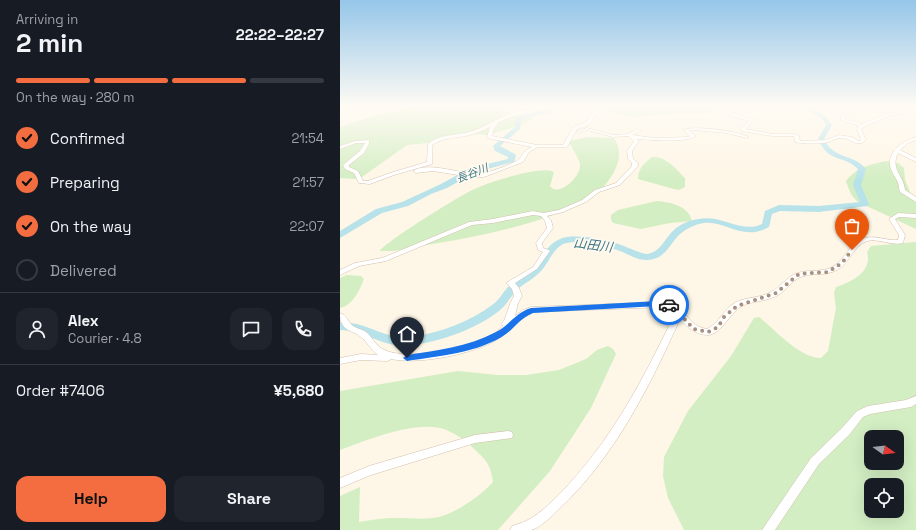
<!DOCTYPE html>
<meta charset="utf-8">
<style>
:root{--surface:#171b24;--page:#20242c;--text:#f1f3f6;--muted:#9ea1a6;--line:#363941;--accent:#f36d41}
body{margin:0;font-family:"Space Grotesk","Noto Sans JP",sans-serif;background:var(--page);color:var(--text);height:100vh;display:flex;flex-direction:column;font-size:15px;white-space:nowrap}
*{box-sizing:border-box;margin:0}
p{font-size:13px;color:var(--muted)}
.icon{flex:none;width:22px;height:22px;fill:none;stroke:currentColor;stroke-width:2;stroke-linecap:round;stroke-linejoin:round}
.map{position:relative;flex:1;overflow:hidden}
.panel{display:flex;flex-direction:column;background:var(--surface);width:340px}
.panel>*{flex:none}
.needle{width:26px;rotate:104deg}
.fabs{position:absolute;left:524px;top:430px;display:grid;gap:8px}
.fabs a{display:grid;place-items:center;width:40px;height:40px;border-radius:8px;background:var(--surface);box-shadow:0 4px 16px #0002;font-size:20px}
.pin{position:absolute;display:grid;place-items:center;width:34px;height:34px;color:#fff;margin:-41px -17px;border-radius:50% 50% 50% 0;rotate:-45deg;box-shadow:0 0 4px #0007}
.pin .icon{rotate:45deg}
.courier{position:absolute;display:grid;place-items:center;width:40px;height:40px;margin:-20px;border:3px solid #1a73e8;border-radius:50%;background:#fff;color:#222;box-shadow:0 1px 5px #0007}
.head em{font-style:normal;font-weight:600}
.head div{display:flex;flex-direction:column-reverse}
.head{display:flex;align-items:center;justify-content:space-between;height:68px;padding:0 16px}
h1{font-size:26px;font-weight:600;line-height:30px}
.bar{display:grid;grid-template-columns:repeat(4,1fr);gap:6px 4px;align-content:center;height:48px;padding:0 16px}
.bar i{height:5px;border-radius:3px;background:var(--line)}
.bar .on{background:var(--accent)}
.bar p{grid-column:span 4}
.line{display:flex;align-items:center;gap:10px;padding:0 16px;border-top:1px solid var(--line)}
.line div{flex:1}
.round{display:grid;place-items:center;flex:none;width:42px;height:42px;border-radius:12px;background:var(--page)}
ol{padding:0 16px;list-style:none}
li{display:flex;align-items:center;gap:12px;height:44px}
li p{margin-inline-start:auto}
li .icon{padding:4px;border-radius:50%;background:var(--accent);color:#111;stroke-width:4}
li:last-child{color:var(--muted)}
li i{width:22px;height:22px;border:2px solid var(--line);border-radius:50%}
.action{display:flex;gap:8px;margin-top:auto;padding:8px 16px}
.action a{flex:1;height:46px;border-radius:12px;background:var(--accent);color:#111;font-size:16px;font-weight:600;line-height:46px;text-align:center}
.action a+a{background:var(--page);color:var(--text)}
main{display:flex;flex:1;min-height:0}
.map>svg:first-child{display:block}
.green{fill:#d3eec3;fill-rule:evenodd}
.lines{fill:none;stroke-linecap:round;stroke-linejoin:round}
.river{fill:#b8e2ea;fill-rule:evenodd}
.minor-casing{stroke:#d4bfad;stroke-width:1}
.minor{fill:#fff;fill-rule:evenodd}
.route{fill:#1a73e8}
.done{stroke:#a9917f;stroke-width:4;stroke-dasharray:0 7.2}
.labels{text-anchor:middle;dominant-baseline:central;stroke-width:3.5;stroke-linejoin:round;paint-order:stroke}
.far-water-label{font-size:11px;font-style:italic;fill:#3c7a89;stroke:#fff9ef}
.water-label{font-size:13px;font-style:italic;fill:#3c7a89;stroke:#fff9ef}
</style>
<main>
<section class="panel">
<div class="head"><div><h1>2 min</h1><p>Arriving in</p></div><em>22:22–22:27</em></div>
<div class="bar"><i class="on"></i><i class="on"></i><i class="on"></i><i></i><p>On the way · 280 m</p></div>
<ol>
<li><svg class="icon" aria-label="check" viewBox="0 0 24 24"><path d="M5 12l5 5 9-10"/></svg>Confirmed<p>21:54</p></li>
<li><svg class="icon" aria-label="check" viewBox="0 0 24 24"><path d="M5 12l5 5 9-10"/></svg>Preparing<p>21:57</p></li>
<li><svg class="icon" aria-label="check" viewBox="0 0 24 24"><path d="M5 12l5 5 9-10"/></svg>On the way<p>22:07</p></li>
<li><i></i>Delivered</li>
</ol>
<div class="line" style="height:72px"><a class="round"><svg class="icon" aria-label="person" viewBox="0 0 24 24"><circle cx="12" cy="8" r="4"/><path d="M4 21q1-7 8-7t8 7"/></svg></a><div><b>Alex</b><p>Courier · 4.8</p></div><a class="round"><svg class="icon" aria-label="chat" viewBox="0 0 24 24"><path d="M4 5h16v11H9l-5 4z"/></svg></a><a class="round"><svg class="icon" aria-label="phone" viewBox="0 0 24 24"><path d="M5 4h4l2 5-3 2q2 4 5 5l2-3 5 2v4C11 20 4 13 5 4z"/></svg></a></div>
<div class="line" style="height:52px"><div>Order #7406</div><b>¥5,680</b></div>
<div class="action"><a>Help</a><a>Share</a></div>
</section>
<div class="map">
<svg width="576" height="530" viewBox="0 0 576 530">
<rect width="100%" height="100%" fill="#fef6e6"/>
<!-- green -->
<g class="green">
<polygon points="79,106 165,106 168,111 194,119 171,128 147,135 119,133 99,142 67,145 22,177 16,179 0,178 0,127 41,114"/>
<polygon points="265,106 378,106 379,108 370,113 332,113 298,117 286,116 266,111 263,109"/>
<path d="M248 137 274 138C281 149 280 159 275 170 270 180 261 191 252 198 241 206 225 211 213 215 161 234 107 241 53 251H40C42 244 125 192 137 188 150 182 203 165 214 172L210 186C219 198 242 176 240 164 238 156 232 148 228 141Z"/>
<path d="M312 157C326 156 336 169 345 178V187L339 190 334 189 298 179C298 169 304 163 312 157Z"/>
<path d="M546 161 558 163 564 168 565 180 570 192 576 201V229L518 202C511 196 509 190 506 181 515 168 531 164 546 161Z"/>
<path d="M317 201C330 202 349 206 352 221L330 223 301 229 273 223 271 220V215L278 210Z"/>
<path d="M576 242V530H344L328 498 323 476 324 457 348 411 391 356 414 318 419 317C437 331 458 357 481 358L488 351 496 308 494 293 496 287C512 282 533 271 527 252L531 246ZM531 437H557V463H531ZM531 485H557V511H531Z"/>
<path d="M7 275 21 276 24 279C19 291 13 305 0 308V278Z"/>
<path d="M268 346 273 349 276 354 251 408 210 471 158 530H0V496L20 487 19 522C31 520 43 518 56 518 70 518 85 520 99 517 119 511 139 497 153 482 150 463 146 460 132 447 124 439 114 433 104 429 75 420 27 440 0 450V391L118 371 158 375H186L219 370 246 359 257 350Z"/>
</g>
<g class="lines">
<!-- river -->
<g class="river">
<polygon points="216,106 223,106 213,112 182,119 180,129 160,146 175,154 176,156 174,162 136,172 107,188 91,194 68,206 42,213 0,238 0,231 36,209 62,202 101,184 130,168 168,159 168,157 155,151 153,146 175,127 177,117"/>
<path d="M464 106C476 106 486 116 492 125L484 139C494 160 513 153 526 169L521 185 529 204 528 206 479 212 440 211 432 214 429 227C400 243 384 217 359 224 352 226 344 230 338 236 328 247 324 260 306 260 296 260 287 253 277 250 263 245 243 240 227 243 214 245 209 263 201 271 194 279 184 283 177 290 170 297 167 305 159 311 136 329 102 341 73 345 44 350 27 330 0 330V322C31 322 44 342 76 336 102 332 131 321 152 305 160 300 163 291 170 285 178 278 187 274 194 266 205 254 209 240 227 237 246 235 267 240 284 246 292 249 299 253 307 254 321 252 324 239 334 230 340 224 350 220 359 219 381 214 402 234 422 224L425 211 439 205 479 206 520 202 513 185 518 169C503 154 489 164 478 139L486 125 482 119Z"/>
</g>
<!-- minor casing -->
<g class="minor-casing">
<g id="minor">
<path d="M192 106H196L191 111 173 116 157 123 158 124 154 128 152 136 197 145H223L233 127 246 122 250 115 263 106H268L254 117 250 124 237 129 227 147H198L189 152 183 162 144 177H131L93 171 76 173 73 171C90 160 125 177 144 173 150 172 176 163 179 159 185 153 183 151 192 147L147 138V137L150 127C142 131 135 134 126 136 114 138 103 138 92 145V164L54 175 30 184 19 183 14 173 5 169 3 165 20 151 25 143H16L0 149V146L15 141 29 140V144L24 153 9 165V167L18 171 23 181H28L50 173 87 162 88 144C99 134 115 136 129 132 144 128 157 118 172 113 179 111 186 111 192 106Z"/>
<path d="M394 106H399L390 112 414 120 406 129 432 134H455L459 136 460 141 486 140 499 135 512 137 519 141 521 140 517 129 519 126 501 120V115L511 112H513V114L505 117V119L522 124 546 114 576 110V112L549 116 524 127 521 129 526 140C516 149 512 138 501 138 497 138 493 140 489 142 482 144 462 144 455 142L454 136H432L401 131V129L409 121 386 114 387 110Z"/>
<path d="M247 128 273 135 288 134 298 129 300 130V131L292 135 314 138 348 137 350 136 343 130C353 125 399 131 409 137L407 138 386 133 354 130 349 131 356 136C346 143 311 140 297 139L299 141 292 151 293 159 298 163V166L280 185 259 192 246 202 223 212 207 216 211 220 213 228 202 243 203 248 209 250 210 251 197 269 175 283 179 288 182 296 178 303 175 316 183 310 191 307 325 302C331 303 338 306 342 311 350 319 354 327 367 329 379 323 384 309 396 302 407 297 420 298 431 292 441 287 447 276 458 273 469 269 483 273 494 266 506 258 510 242 525 238 536 235 547 241 558 240L559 235 549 219 558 213 576 214V218L559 217 555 219 565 235 563 243C551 246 538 238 527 241 513 246 509 264 497 270 486 276 474 273 464 276 454 278 448 288 440 294 428 302 414 300 402 306 390 312 382 334 368 335 356 335 347 327 340 319 309 388 274 458 218 510 212 516 200 528 191 530 185 530 177 530 170 530L172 526C177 524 182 523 186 521 202 513 216 498 228 485 275 434 305 376 335 313L324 307 192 312C179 318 171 331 158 339 134 354 79 365 51 359L50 360 47 361 21 360 0 364V358L21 354 38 355C31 350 28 343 22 338 13 329 0 333 0 313 8 316 7 321 13 326 17 329 22 329 26 332 32 337 35 344 41 348 60 362 122 349 143 339 151 336 157 332 163 326L162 324C168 315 168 305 174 296L172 289 166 283 193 267 203 252 198 250 196 243 207 228 205 221 201 216 193 215 153 223 132 225 46 261 19 266 0 275V270L15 263 42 258 129 222 153 219 193 211 203 213 219 210 242 200 255 190 276 183 292 166V163L288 159 287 151 294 141 288 136 273 137 247 130 238 133 236 132Z"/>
<path d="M576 137V140L568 143 560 150 576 158V162L558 153C550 170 564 175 565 190L576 197V202L560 192C559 189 559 186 558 183 556 177 551 172 550 165 548 151 564 140 576 137Z"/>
<polygon points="576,396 576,404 571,407 530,414 523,417 509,435 479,464 435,530 422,530 471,458 501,429 517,411 528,406 566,400"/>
<polygon points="168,431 172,432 173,435 172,438 135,443 31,475 0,488 0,478 29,466 135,435"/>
</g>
</g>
<!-- minor -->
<use href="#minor" class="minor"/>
</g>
<!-- sky -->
<linearGradient id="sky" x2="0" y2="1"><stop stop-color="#95c6e9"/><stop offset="0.59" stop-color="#fffbf4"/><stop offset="1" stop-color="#fffbf4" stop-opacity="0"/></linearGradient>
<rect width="576" height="180" fill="url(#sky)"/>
<!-- route -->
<path class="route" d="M318 301 333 305 329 308 318 306 193 313C179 319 177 326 166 334 139 353 99 356 67 361L63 358 67 355C98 350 128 347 156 332 170 325 175 313 191 308Z"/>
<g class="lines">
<!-- done -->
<polyline class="done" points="329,305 334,308 354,329 368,332 378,327 384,317 397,306 436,293 459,274 488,272 502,263 512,250"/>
</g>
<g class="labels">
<!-- far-water labels -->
<g class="far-water-label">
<text transform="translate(132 173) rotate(-21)">長谷川</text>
</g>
<!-- water labels -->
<g class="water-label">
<text transform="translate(253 245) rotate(7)">山田川</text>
</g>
</g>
</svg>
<div class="fabs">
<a><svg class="needle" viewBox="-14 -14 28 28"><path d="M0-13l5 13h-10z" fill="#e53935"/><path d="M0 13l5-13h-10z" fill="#9ea1a6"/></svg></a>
<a><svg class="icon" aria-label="locate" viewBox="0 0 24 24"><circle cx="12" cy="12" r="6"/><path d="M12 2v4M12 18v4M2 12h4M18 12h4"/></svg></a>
</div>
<div class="pin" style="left:512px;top:250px;background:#ea580c"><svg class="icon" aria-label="bag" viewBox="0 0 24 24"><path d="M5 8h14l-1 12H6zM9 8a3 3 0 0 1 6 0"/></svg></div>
<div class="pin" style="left:67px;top:358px;background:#1f2937"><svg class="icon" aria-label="home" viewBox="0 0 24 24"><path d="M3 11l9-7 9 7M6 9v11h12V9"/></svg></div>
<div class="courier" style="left:329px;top:305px"><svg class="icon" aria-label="car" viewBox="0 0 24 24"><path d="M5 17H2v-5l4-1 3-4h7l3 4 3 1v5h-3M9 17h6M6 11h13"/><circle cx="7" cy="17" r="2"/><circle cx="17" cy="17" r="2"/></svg></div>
</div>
</main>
